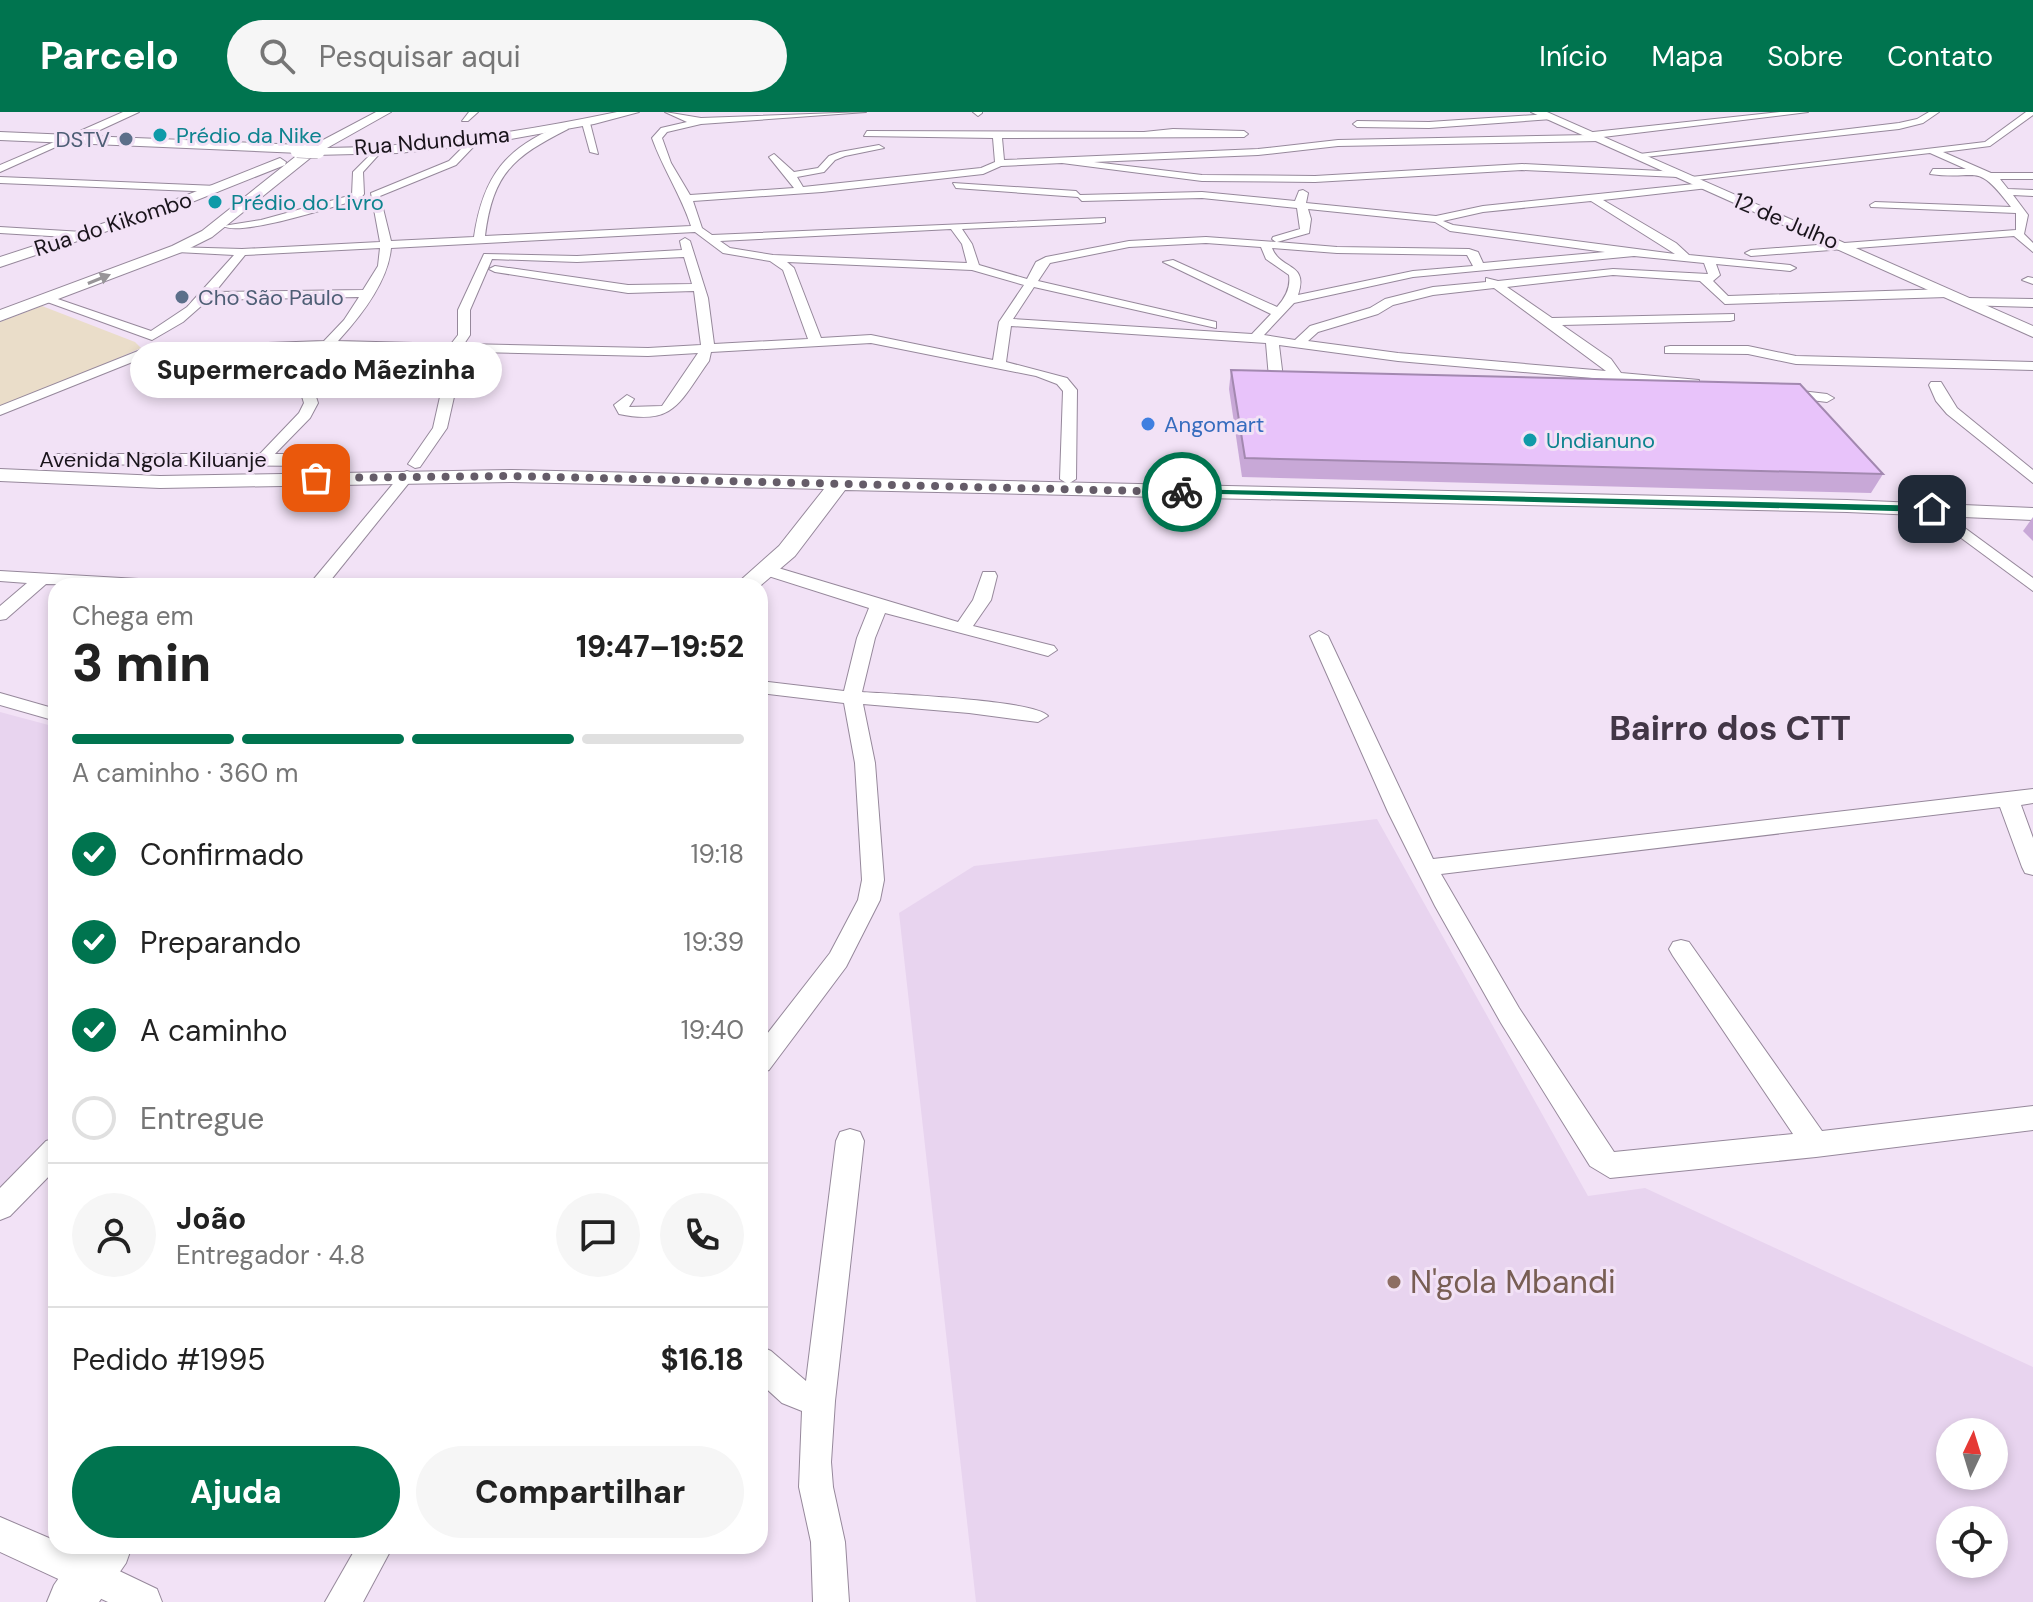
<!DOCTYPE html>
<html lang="pt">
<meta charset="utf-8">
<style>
:root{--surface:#fff;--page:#f6f6f6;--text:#222;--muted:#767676;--line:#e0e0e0;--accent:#00744f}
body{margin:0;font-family:"DM Sans",sans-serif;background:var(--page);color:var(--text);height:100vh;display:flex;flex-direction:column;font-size:30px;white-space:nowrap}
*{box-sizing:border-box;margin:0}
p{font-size:26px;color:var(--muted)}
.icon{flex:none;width:44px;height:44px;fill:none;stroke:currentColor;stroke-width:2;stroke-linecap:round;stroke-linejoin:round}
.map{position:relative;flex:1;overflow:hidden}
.drawer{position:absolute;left:48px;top:466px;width:720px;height:976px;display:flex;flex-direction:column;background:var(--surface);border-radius:24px;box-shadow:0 4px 12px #0003}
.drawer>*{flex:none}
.needle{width:52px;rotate:4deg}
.tools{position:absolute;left:1936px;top:1306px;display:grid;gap:16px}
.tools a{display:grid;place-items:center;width:72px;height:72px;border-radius:50%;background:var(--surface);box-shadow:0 4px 12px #0003;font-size:40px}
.pin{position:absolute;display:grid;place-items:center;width:68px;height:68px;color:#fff;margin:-34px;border-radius:16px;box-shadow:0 4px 12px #0006}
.courier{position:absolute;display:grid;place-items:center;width:80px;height:80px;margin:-40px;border:6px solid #00744f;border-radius:50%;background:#fff;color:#222;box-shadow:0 2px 10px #0007}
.bubble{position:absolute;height:56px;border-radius:28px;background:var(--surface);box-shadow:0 4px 12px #0003;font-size:26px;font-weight:800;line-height:56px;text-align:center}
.overview em{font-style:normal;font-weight:800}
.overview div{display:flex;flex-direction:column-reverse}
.overview{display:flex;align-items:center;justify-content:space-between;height:136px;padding:0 24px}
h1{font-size:52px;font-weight:800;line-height:60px}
.bar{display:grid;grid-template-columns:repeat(4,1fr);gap:12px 8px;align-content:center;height:96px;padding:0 24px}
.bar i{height:10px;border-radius:6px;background:var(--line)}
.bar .active{background:var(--accent)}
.bar p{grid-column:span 4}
.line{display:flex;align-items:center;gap:20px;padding:0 24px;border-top:2px solid var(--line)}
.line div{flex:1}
.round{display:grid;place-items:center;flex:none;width:84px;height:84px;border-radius:42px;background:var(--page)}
ol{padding:0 24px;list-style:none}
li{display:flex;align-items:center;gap:24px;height:88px}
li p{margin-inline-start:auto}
li .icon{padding:8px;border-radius:50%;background:var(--accent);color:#fff;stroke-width:4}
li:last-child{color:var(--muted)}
li i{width:44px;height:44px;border:4px solid var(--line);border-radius:50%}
.action{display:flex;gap:16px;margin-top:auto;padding:16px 24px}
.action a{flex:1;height:92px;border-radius:48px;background:var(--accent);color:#fff;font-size:32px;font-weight:800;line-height:92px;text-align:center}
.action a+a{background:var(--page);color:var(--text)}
header{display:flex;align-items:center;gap:48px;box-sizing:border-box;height:112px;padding:0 40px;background:var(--accent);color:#fff}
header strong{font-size:38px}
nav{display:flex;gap:44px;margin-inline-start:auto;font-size:28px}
.search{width:560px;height:72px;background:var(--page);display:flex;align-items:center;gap:20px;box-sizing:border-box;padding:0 28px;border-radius:44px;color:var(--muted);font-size:30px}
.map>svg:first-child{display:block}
.commercial{fill:#eaddc9}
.built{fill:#e8d4ef;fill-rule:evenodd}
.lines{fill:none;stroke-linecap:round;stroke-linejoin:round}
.street-casing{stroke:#96889b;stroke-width:2}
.secondary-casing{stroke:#96889b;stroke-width:2}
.street{fill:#fff;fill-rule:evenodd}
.secondary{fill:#fff;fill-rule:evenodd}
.secondary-bridge-casing{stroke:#96889b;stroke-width:14;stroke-linecap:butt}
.secondary-bridge{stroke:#fff;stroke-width:13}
.wall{fill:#c8a8d7}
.building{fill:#e8c3fa;stroke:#a288af;stroke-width:2}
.oneway{fill:#989598}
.route{fill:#00744f}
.done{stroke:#655c68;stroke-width:8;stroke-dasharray:0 14.4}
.culture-dot{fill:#0f9aa8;stroke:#f2e2f6;stroke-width:3}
.service-dot{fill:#5c6f8a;stroke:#f2e2f6;stroke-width:3}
.shop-dot{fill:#3f7fe0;stroke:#f2e2f6;stroke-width:3}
.education-dot{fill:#8d6e63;stroke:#f2e2f6;stroke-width:3}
.labels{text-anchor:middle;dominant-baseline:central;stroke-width:6;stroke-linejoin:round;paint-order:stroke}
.far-culture-label{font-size:22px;fill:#0d838f;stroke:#f2e2f6;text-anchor:start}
.far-service-label{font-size:22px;fill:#4e5e75;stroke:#f2e2f6;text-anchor:end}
.far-street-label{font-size:22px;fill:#19141b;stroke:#f2e2f6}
.far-shop-label{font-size:22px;fill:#366cbe;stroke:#f2e2f6;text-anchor:start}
.near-education-label{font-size:32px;fill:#785e54;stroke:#f2e2f6;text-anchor:start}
.district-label{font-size:34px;font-weight:bold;fill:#423646;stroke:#f2e2f6}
</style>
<header>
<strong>Parcelo</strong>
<div class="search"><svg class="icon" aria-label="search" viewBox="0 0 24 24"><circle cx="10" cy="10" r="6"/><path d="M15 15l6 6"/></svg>Pesquisar aqui</div>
<nav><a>Início</a><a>Mapa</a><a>Sobre</a><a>Contato</a></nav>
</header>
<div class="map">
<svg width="2033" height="1490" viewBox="0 0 2033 1490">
<rect width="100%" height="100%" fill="#f2e2f6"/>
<!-- commercial -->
<polygon class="commercial" points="42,194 135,230 141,236 0,298 0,210"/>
<!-- built -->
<g class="built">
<polygon points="0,600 56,615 56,1022 0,1077"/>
<path d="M1377 707 1588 1084 1645 1076 2033 1255V1490H976L899 801 974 754ZM1950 1320H1994V1364H1950ZM1950 1408H1994V1452H1950Z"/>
</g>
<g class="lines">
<!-- street casing -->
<g class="street-casing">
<g id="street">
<polygon points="469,0 478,0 468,9 462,9"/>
<path d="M665 0 701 6 866 0 701 12 667 20 662 26 671 51 690 83 794 76 769 45 774 42 794 60 818 56 829 44 840 40 879 33 884 36 845 44 835 48 824 60 797 65 803 75 981 56 995 50 993 26 864 24 867 19 1144 20 1173 17 1244 19 1248 22 1244 25 1002 26 1004 48 1258 37 1338 28 1589 23 1593 20 1780 0H1808L1603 25 1599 29 1338 34 1258 43 1094 50 1202 63 1315 64 1522 52 1681 60 1678 65 1522 58 1315 70 1202 69 1062 51 1001 54 983 62 822 80 693 89 702 116 712 123 1105 106V110L1101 111 962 117 972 132 979 153 1027 167 1036 150 1046 145 1129 129 1206 125 1276 130 1272 127 1273 125 1300 117 1297 96 1202 86 1082 89 1078 85 956 76 953 71 1076 79 1080 83 1202 80 1295 89 1299 79 1303 78 1308 81 1306 91 1436 104 1483 94 1704 71 1708 76 1603 88 1676 131 1689 143 1790 153 1796 156 1790 159 1716 152 1720 163 1713 169 1728 184 1947 177 1953 181 1947 185 1725 192 1700 169 1613 163 1507 175 1552 206 1734 202V208L1730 209 1562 213 1611 247 1621 261 1699 268V274L1694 275 1398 249 1279 233 1283 266 1276 270 1269 266 1266 231 1011 214 1006 250 1067 266 1077 278 1076 367 1068 372 1060 367 1063 279 1057 272 1036 264 871 231 711 240 709 249C680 289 675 314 619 302L614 293 627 283 634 287 629 295 662 294 698 241 648 244 475 240 458 267 447 316 420 355 415 356 408 352 433 316 444 267 462 240 331 237C314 256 309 266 318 291L310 306 268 349 263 350 256 346 299 301 304 291C296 267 300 255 317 237L150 243 0 303V294L148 235 324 229 344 208 359 185 208 188 183 210 152 228 39 187 49 184 151 219 187 195 234 143 177 140 173 139V135L242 137 380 130 371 81 449 49 470 28 478 30 456 53 380 84 391 129 474 125C483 64 506 34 565 12L568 17C513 45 493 61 485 124L691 114C681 83 663 57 652 26L661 16 687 10ZM1591 89 1675 142 1453 113 1443 109 1483 100ZM1308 97 1435 110 1450 119 1605 140 1483 151 1478 140 1469 137 1337 135 1277 130 1309 121 1311 107ZM951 117 962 132 967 151 773 143 730 136 720 129ZM695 120 723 141 770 149 783 158 808 227 714 232 708 186 690 129 685 126 680 129 682 138 577 144 484 142 458 198V223L451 232 338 229C361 204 388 170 391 136ZM1206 131 1261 135 1266 147 1289 163C1291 176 1285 186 1277 195L1173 148 1163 150 1271 202 1252 222 1013 207 1034 175 1216 216V210L1038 169 1050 151 1129 135ZM380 136 378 154 363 178 215 180 245 143ZM1272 136 1337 141 1467 143 1473 154 1413 159 1298 183C1309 150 1281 159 1272 136ZM1634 144 1704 151 1708 162 1613 157 1498 169 1486 166V170L1433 175 1385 187 1370 196 1310 214 1295 228 1264 223 1294 191 1413 165ZM684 145 692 172 628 173 495 154 489 157 495 160 628 181 694 179 701 233 648 236 464 232 470 223V198L492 147 577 150ZM787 150 972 158 1024 173 999 210 993 248 871 223 821 226 794 156ZM1494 176 1606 259 1398 241 1308 229 1318 220 1378 202 1393 193 1433 183Z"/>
<polygon points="973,0 982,0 982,1 978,4"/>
<polygon points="1929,0 1939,0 1923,11 1899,17 1636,46 1631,43 1899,11 1917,7"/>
<path d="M2026 0H2033V3L1990 34 1943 40 1991 61H2033V67H2000L2008 77 2033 78V84L2013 83 2028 103 2024 122 2033 131V140L2014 124 1751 144 1745 141 1751 138 2016 118V101L1871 95 1870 93 1875 90 2011 95C1975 48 1980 69 1930 62L1933 57H1966L1930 41 1688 69 1683 66 1985 30Z"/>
<polygon points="1549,2 1552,7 1429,16 1357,15 1353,12 1357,9 1429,10"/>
<polygon points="586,8 590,11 598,42 590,40 582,11"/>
<polygon points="61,27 69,29 0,60 0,53"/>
<path d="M377 36 382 39 363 60 364 82 360 87C334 94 241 125 223 114L261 108 352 83 353 60Z"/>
<polygon points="0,65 217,74 222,77 217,80 0,71"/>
<polygon points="0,115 83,120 88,123 83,126 0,121"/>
<polygon points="2028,165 2033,166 2033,172 2022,168"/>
<polygon points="1966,186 2033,187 2033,195 1962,193 1960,190"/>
<polygon points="1670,234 1748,234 1796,244 2033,250 2033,258 1796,252 1748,242 1665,241 1665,235"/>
<polygon points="1931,270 1941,270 1957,296 2033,358 2033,371 1947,302 1936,289 1929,273"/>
<polygon points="1784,277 1827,282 1834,286 1827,290 1779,284 1779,278"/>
<polygon points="407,359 412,361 412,367 326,474 308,474 402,361"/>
<polygon points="1932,392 2033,466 2033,479 1926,400 1924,397"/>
<path d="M765 452 958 510 973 488 983 460H995L997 464 991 488 973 514 1054 534 1057 538 1048 544 885 501 875 526 862 580C891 582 1035 588 1048 604L1038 610 969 601 863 592 875 651 884 768 880 788 846 855 769 958 760 961V931L830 841 858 788 862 768 855 651 844 591 760 581V569L844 579 857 526 869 496 759 461 757 457Z"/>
<polygon points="0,459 173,469 182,474 46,472 6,507 0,508 0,494 27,471 0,469"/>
<polygon points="1319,519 1328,524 1433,747 2033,677 2033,691 2021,693 2033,726 2033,763 2025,761 2022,755 2000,695 1441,762 1519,896 1614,1040 1793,1022 1673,844 1669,837 1673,830 1681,828 1689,830 1822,1019 2033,994 2033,1018 1816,1045 1610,1066 1590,1054 1501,911 1435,794 1388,700 1310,524"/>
<polygon points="0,581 56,597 56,609 0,593"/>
<polygon points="850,1017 860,1020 864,1029 835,1289 831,1350 833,1375 845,1430 849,1490 813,1490 811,1430 799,1375 802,1299 782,1291 760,1271 760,1234 771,1239 806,1269 836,1029 840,1020"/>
<polygon points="56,1026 56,1057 10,1104 0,1108 0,1076 46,1029"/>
<polygon points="0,1405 56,1429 56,1434 67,1434 157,1477 162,1490 108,1490 0,1440"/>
<polygon points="357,1434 393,1434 363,1490 325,1490"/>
</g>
</g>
<!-- secondary casing -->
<g class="secondary-casing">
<g id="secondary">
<path d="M123 0H139L87 24 302 33 308 36 376 0H391L327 36C425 35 521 20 617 0H639L594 12 477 33 398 41 314 43 212 125 182 140 0 209V198L172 134 202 119 300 41 0 28V20L71 23Z"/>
<polygon points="1531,0 1547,0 2033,214 2033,225"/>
<polygon points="280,46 286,50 285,53 182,94 0,155 0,145 172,89"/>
<polygon points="56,342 312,342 322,348 312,354 49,352 46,348 49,344"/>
<polygon points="0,357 160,364 512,358 1847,388 2033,396 2033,408 1847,400 845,378 795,444 760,474 734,474 779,434 824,377 512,370 160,376 0,369"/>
<polygon points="81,1434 132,1434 126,1451 99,1490 47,1490 54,1473"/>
</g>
</g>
<!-- street -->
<use href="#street" class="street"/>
<!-- secondary -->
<use href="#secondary" class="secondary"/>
<!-- secondary-bridge casing -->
<g class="secondary-bridge-casing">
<polyline id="secondary-bridge" points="297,39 318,40"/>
</g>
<!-- secondary-bridge -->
<use href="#secondary-bridge" class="secondary-bridge"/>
</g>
<!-- wall -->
<g class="wall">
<polygon points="1231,258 1883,362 1871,381 1242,365 1229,277"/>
<polygon points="2033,405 2033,429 2023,419"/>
</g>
<!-- building -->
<polygon class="building" points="1231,258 1800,272 1883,362 1245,346"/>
<!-- one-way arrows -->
<defs><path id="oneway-solid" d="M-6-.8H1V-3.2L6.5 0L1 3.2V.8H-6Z" transform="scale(2)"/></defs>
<use class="oneway" href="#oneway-solid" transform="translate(99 167) rotate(-22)"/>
<!-- route -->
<polygon class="route" points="1182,377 1932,394 1937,397 1932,400 1179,381"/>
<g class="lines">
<!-- done -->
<polyline class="done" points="316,366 512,364 1182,380"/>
</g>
<!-- markers -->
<g class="culture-dot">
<circle cx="160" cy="23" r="8"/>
<circle cx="215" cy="90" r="8"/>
<circle cx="1530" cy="328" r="8"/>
</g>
<g class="service-dot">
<circle cx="126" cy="27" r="8"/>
<circle cx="182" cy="185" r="8"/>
</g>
<circle class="shop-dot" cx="1148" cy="312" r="8"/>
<circle class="education-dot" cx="1394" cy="1170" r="8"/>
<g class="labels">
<!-- far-culture labels -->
<g class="far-culture-label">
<text x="176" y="23">Prédio da Nike</text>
<text x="231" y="90">Prédio do Livro</text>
<text x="1546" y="328">Undianuno</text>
</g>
<!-- far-service labels -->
<g class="far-service-label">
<text x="110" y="27">DSTV</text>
<text x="198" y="185" text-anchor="start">Cho São Paulo</text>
</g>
<!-- far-street labels -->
<g class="far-street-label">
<text transform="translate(432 29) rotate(-5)">Rua Ndunduma</text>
<text transform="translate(1786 109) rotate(23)">12 de Julho</text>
<text transform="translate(113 112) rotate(-18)">Rua do Kikombo</text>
<text x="153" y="347">Avenida Ngola Kiluanje</text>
</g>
<!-- far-shop labels -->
<g class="far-shop-label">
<text x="1164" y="312">Angomart</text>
</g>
<!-- near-education labels -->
<g class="near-education-label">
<text x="1410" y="1170">N'gola Mbandi</text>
</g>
<!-- district labels -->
<g class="district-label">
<text x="1730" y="616">Bairro dos CTT</text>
</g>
</g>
</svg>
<div class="tools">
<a><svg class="needle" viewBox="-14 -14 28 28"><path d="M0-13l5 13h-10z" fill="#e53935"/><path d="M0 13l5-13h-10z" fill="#767676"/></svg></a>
<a><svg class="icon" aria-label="locate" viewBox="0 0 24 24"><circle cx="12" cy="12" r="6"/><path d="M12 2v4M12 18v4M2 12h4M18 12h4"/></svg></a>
</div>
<div class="pin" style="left:316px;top:366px;background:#ea580c"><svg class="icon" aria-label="bag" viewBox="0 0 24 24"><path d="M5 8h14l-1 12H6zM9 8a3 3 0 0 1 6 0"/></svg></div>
<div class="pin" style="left:1932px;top:397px;background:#1f2937"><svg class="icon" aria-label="home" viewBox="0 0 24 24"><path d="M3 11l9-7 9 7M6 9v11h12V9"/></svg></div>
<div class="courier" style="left:1182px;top:380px"><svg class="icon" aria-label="bike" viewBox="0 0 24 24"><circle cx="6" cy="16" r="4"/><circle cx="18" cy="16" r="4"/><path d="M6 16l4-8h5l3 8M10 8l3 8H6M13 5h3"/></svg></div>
<div class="bubble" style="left:130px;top:230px;width:372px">Supermercado Mãezinha</div>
<section class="drawer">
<div class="overview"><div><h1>3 min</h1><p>Chega em</p></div><em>19:47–19:52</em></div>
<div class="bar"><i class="active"></i><i class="active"></i><i class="active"></i><i></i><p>A caminho · 360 m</p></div>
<ol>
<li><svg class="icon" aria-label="check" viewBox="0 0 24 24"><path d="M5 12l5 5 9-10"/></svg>Confirmado<p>19:18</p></li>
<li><svg class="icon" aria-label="check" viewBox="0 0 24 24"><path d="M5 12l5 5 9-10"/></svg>Preparando<p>19:39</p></li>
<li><svg class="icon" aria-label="check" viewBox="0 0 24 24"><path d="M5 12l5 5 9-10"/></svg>A caminho<p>19:40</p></li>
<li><i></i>Entregue</li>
</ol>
<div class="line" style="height:144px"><a class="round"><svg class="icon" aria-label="person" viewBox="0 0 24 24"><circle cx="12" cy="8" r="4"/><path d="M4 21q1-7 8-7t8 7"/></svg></a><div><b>João</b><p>Entregador · 4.8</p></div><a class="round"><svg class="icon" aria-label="chat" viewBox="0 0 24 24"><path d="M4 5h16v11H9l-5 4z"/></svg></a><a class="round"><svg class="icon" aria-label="phone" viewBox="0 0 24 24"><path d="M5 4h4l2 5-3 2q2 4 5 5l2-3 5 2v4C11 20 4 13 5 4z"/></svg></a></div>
<div class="line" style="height:104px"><div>Pedido #1995</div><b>$16.18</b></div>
<div class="action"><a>Ajuda</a><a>Compartilhar</a></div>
</section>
</div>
